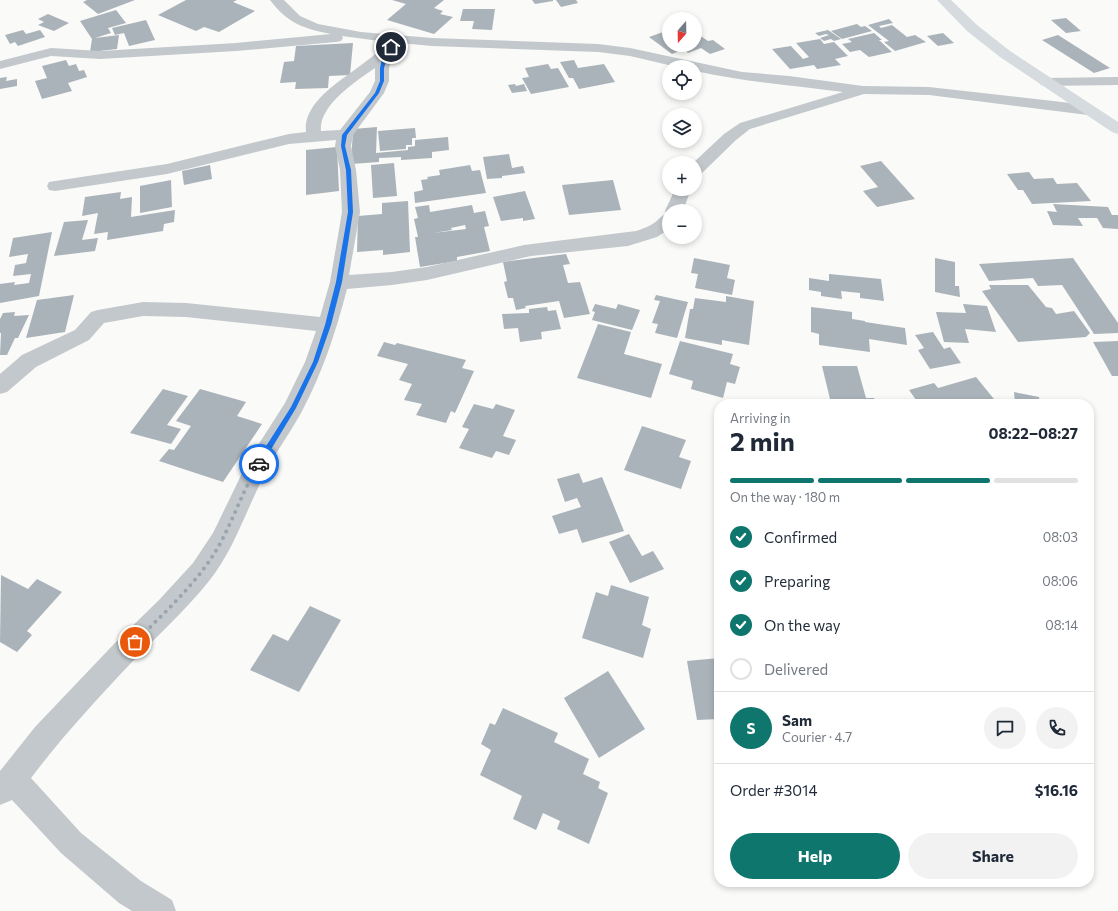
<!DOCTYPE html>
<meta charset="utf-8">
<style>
:root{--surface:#fff;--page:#f2f2f3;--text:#1f2937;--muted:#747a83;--line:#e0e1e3;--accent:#0f766e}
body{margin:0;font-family:Commissioner,sans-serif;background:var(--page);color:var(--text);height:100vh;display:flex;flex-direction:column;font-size:15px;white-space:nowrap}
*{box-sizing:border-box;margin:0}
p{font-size:13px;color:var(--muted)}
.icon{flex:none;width:22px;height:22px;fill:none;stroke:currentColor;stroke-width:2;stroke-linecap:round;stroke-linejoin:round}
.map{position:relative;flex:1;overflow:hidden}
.details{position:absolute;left:714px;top:399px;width:380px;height:488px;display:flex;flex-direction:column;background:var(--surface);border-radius:16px;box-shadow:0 2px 6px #0003}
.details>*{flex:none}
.needle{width:26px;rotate:200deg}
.controls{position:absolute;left:662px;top:12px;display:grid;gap:8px}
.controls a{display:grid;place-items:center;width:40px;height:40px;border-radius:50%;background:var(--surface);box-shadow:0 2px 6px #0003;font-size:20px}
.pin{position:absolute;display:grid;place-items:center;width:34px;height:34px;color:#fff;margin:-17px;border:2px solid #fff;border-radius:50%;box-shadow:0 1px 4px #0007}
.courier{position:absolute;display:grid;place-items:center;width:40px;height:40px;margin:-20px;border:3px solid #1a73e8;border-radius:50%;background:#fff;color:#222;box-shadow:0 1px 5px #0007}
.summary em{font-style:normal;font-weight:700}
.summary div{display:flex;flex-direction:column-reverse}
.summary{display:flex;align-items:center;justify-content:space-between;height:68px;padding:0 16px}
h1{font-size:26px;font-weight:700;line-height:30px}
.bar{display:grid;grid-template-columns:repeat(4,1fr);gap:6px 4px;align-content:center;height:48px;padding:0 16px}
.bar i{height:5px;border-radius:3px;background:var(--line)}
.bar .current{background:var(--accent)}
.bar p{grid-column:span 4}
.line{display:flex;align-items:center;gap:10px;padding:0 16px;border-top:1px solid var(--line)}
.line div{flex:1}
.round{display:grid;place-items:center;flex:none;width:42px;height:42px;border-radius:21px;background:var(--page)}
ol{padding:0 16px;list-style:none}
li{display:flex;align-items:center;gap:12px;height:44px}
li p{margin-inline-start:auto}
li .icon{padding:4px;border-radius:50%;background:var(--accent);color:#fff;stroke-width:4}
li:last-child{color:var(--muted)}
li i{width:22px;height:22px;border:2px solid var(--line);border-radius:50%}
.primary-button{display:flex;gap:8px;margin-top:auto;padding:8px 16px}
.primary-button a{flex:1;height:46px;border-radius:24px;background:var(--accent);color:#fff;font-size:16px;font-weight:700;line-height:46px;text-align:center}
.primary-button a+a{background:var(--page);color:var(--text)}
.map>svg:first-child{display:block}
.building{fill:#aab3b9;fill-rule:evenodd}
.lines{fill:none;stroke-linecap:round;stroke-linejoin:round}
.minor{fill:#c3c8cc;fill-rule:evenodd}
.major{fill:#d6dbdf;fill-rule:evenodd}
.route{fill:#1a73e8}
.done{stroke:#99a4ac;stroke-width:4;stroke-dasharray:0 7.2}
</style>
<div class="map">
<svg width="1118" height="911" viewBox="0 0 1118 911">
<rect width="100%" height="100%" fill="#fafaf8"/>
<!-- building -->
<g class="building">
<polygon points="87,0 135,0 98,14 83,2"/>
<polygon points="186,0 237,0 233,2 255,11 219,32 204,27 196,31 158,15"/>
<polygon points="392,0 444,0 434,8 443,11 440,14 453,17 434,34 387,20 406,4"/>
<polygon points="532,0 553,0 553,1 535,4"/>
<polygon points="556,0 576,0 578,3 561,7"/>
<polygon points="463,9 495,9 492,30 472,29 474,21 460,21"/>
<polygon points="116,10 126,23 108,28 111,33 95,38 119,35 117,49 90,52 92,39 80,21"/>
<polygon points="48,14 69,23 54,31 38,25 44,22 38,19"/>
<polygon points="1066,18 1081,31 1066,33 1051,20"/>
<polygon points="889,19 893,23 879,26 881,28 892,25 907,37 915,35 926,42 895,51 884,42 889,41 868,25"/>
<polygon points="146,20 155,40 129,46 124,33 115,35 112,28"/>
<polygon points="857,24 861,27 865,26 872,31 842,39 831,31"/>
<polygon points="23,30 26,34 40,30 45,37 18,46 15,42 10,44 5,35"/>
<polygon points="828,30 841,39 834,41 831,39 824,41 820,38 829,35 826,34 819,36 815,33"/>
<polygon points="666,31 669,33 669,45 695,45 695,32 708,41 713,40 725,49 710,54 701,48 688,53 684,49 672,54 649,37"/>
<polygon points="874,33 882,40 879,40 892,52 869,57 860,50 850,52 842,44 852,42 848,39"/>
<polygon points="943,33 954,43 938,46 927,36"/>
<polygon points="1058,35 1110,68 1094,73 1042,40"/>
<polygon points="820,39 824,44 834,42 848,56 835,59 841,65 817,69 814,65 790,69 772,49 791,46 803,59 809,57 796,43"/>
<polygon points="353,43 350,75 329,76 328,88 295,89 296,82 280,83 284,62 294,61 296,46"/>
<polygon points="66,60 69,66 76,64 79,71 84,70 87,77 68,83 72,91 42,99 35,81 47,78 42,66"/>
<polygon points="574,60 578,68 604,64 615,82 579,89 573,78 569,78 560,62"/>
<polygon points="548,64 551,69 558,68 569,87 531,94 522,78 529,77 525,68"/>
<polygon points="7,77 6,81 17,79 17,86 0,89 0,78"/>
<polygon points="515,84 516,86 524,84 527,91 512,93 508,85"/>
<polygon points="377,127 376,153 408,150 408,147 415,146 415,140 448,137 449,150 432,152 432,158 401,160 401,157 379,158 379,162 351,164 353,129"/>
<polygon points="415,128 416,138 412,138 412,145 406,145 406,149 380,151 378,131"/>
<polygon points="337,147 339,191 306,195 306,150"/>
<polygon points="509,154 512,168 523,166 525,173 502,176 502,178 487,179 483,157"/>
<polygon points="881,161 915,199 877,207 863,191 878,187 860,166"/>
<polygon points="394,163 397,196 373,198 371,165"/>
<polygon points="210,165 212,179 184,185 182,171"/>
<polygon points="470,165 472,171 480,170 486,193 415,203 414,192 423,190 421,180 428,179 427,177 440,175 439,170"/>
<polygon points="1029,172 1034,179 1053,178 1057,184 1077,183 1091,201 1032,204 1023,190 1018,190 1007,174"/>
<polygon points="171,180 172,207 140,213 140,186"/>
<polygon points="613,180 621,210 569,215 562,185"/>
<polygon points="525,191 535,219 523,221 523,218 501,221 493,197"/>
<polygon points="121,192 120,199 132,197 131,217 175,210 174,222 164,224 163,231 107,240 108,232 94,234 98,213 82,216 85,197"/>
<polygon points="408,201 410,252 383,255 383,250 357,252 358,216 382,214 382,203"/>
<polygon points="1053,204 1108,207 1112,215 1118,215 1118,229 1103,228 1097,218 1078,218 1083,226 1053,225 1047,211 1057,212"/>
<path d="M429 205 430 212 472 205 474 213 485 211 489 226 484 227 490 251 457 257V261L420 267 415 237H418L414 219 418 218 415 207ZM465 225 466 229 433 233 452 230 451 228Z"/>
<polygon points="88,220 82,240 98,238 95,251 54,256 64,222"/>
<polygon points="52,232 39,296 0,303 0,284 15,282 14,285 29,283 31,274 13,276 15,265 26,263 28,254 9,257 13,238"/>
<polygon points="566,254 570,264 563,265 568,283 580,282 590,314 564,318 559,301 525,306 526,308 516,310 513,298 508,298 504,282 507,281 503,262"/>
<polygon points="694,258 730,265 727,278 735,280 732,295 695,288 698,274 691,273"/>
<polygon points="935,258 955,262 955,286 959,286 960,297 935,292"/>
<polygon points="1073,258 1118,323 1118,333 1094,334 1062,285 1038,286 1033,278 989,281 979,264"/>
<polygon points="829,274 881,279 884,301 860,298 860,293 841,291 842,299 821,296 821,292 809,290 809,278 829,281"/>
<polygon points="989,285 1028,285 1046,307 1052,308 1056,314 1074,311 1090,333 1086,337 1018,342 982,291 991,289"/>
<polygon points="74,295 65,332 26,338 37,300"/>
<polygon points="656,295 688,302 677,338 655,333 658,324 652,323 660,301 654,300"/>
<polygon points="726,296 754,301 749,345 722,340 722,345 685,338 690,309 693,309 695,298 726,302"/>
<polygon points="595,304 616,309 618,304 640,310 632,330 592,320 595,312 592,311"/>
<polygon points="963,304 987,306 996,332 965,329 969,343 944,342 936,312 966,313"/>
<polygon points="547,307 548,311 556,310 561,329 541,332 542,339 520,342 518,328 504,329 502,314 529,313 529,309"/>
<polygon points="811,307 852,312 852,319 865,321 865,322 905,328 907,345 869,339 870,352 819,345 819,334 811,332"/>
<polygon points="15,312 14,316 29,315 18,338 15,338 7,355 0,355 1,333 0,333 0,319 3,313"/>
<polygon points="598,324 631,332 624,354 662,364 651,398 577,378"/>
<polygon points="933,332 944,349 950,347 961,363 930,369 918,350 924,348 915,335"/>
<polygon points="680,341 733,354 730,364 740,367 735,384 727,382 723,398 691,389 693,381 669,374"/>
<polygon points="1118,341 1118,376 1112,376 1093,342"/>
<polygon points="384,342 395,345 397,343 466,360 462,368 474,371 455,413 451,411 446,423 416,415 422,404 404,400 412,384 399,380 408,364 377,356"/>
<polygon points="822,366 857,366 866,398 874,398 876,404 825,404 824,399 830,399"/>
<polygon points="976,377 998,404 951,404 949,401 937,404 919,404 909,390 934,383 938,388"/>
<polygon points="163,389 188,396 167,425 181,429 171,444 130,433"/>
<polygon points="200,389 246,402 237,416 262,424 223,482 159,461 169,449 174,450 191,426 176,421"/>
<polygon points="1014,392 1039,397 1040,404 1015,404"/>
<polygon points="474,404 493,409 496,404 515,410 503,436 516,440 509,455 496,451 492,458 459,448 469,429 462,427"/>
<polygon points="642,426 686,440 679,457 691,461 681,489 624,470"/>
<polygon points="579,473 583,483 602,477 624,531 582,543 577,529 559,534 552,516 581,507 577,498 565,502 557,479"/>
<polygon points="629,534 642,556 653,551 664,569 630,583 609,542"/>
<polygon points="1,575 28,589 37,579 62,592 27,631 32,635 17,652 0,642"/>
<polygon points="611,585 649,597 642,625 651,629 643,658 582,638 596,592 608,596"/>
<polygon points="310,606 341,620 299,692 250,670 273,634 288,641"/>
<polygon points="719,658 719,719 697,720 687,661"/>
<polygon points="608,671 645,729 599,758 564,698"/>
<polygon points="503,708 558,733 554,742 589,759 583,774 600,782 598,788 608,793 589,844 557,829 560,821 543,813 536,830 513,819 522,796 480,775 491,750 481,744 490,723 495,725"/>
</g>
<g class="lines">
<!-- minor -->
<g class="minor">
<path d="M270 0H284L300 16 318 24 361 32 432 38 598 44 630 48 742 72 789 76 863 86 929 87 1088 105 1093 107 1096 110 1093 113 1088 115 929 95 864 94 750 129 736 140 701 174 695 175V163H693L724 134 740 123 843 92C793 85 744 82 695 71V67H677L630 56 598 52 432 46 400 43 392 55 389 68V81L384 93 353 135 351 146 356 170 360 212 349 275 392 272 427 267 524 245 636 231C642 229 648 227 654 223 659 220 661 215 667 214L665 211 675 189H691L683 211H669V229L657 237 628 246 531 256 427 280 392 285 347 289C336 332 322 374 301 413 289 435 274 454 264 476 246 510 234 550 209 581 186 610 158 635 132 662 97 699 62 737 31 778L81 833 141 881 172 900 176 911H132L119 903 61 853 12 800 0 805V771L35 727 114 644 159 600 193 563 213 533 248 461 285 403 305 362 316 331 186 317 143 316 104 323 89 340 36 367 7 392 0 394V374L22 355 75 330 91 312 98 310 143 302 186 303 320 317 330 282 342 212 340 170 335 146 336 140 289 144 167 174 55 191 49 190 47 186 49 182 55 181 167 164 289 134 306 132C302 93 367 69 387 42L342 36 343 38 341 41 336 42 236 51 100 59 51 56 0 69V61L51 48 100 51 236 43 331 34C304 29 287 23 270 0ZM375 68V81L370 92 340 130 321 131C318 106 356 81 375 68Z"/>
<polygon points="1118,77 1118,85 1046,86 1041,85 1039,82 1041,79 1046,78"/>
</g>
<!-- major -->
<polygon class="major" points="937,0 951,0 977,25 1010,51 1118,122 1118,134 1112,132 1000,57 967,31"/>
</g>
<!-- route -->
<polygon class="route" points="389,46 393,47 388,55 384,68 384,81 379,93 347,135 345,146 351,170 353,212 342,282 331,325 318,362 296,408 261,466 259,466 255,464 256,462 291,407 313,362 325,325 336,282 348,212 346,170 341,146 342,135 375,93 380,81 380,68 383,55"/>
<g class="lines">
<!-- done -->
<path class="done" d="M135 642C166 611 201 580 222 540 235 515 244 488 259 464"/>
</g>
</svg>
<div class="controls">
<a><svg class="needle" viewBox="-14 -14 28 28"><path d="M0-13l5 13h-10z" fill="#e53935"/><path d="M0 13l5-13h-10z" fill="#747a83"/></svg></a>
<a><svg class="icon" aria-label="locate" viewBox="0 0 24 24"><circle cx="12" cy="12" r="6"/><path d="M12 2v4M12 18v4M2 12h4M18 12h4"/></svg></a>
<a><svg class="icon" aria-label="layers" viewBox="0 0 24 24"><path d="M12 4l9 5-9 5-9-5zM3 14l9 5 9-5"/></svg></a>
<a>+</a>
<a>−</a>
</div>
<div class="pin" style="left:135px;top:642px;background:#ea580c"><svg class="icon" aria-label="bag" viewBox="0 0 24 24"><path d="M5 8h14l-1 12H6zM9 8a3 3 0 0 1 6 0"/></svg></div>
<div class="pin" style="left:391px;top:47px;background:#1f2937"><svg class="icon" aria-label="home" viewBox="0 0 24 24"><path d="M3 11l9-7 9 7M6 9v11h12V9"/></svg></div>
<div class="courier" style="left:259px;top:464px"><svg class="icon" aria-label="car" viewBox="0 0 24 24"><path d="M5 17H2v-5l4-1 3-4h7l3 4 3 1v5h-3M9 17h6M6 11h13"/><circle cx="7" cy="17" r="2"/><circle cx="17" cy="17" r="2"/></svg></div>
<section class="details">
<div class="summary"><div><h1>2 min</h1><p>Arriving in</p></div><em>08:22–08:27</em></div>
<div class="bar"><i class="current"></i><i class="current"></i><i class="current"></i><i></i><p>On the way · 180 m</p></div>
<ol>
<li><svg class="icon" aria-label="check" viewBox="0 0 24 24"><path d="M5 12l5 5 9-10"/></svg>Confirmed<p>08:03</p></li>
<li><svg class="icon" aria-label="check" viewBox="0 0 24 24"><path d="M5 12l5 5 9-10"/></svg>Preparing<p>08:06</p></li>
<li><svg class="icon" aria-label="check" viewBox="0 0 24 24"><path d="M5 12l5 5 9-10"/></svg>On the way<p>08:14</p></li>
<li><i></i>Delivered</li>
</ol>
<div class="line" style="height:72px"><b class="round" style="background:var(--accent);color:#fff">S</b><div><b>Sam</b><p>Courier · 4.7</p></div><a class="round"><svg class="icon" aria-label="chat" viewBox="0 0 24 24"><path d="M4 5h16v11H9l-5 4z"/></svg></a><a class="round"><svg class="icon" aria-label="phone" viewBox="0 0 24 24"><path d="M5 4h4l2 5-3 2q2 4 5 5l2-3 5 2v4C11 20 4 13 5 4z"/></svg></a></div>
<div class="line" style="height:52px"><div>Order #3014</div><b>$16.16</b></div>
<div class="primary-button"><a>Help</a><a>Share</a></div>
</section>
</div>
